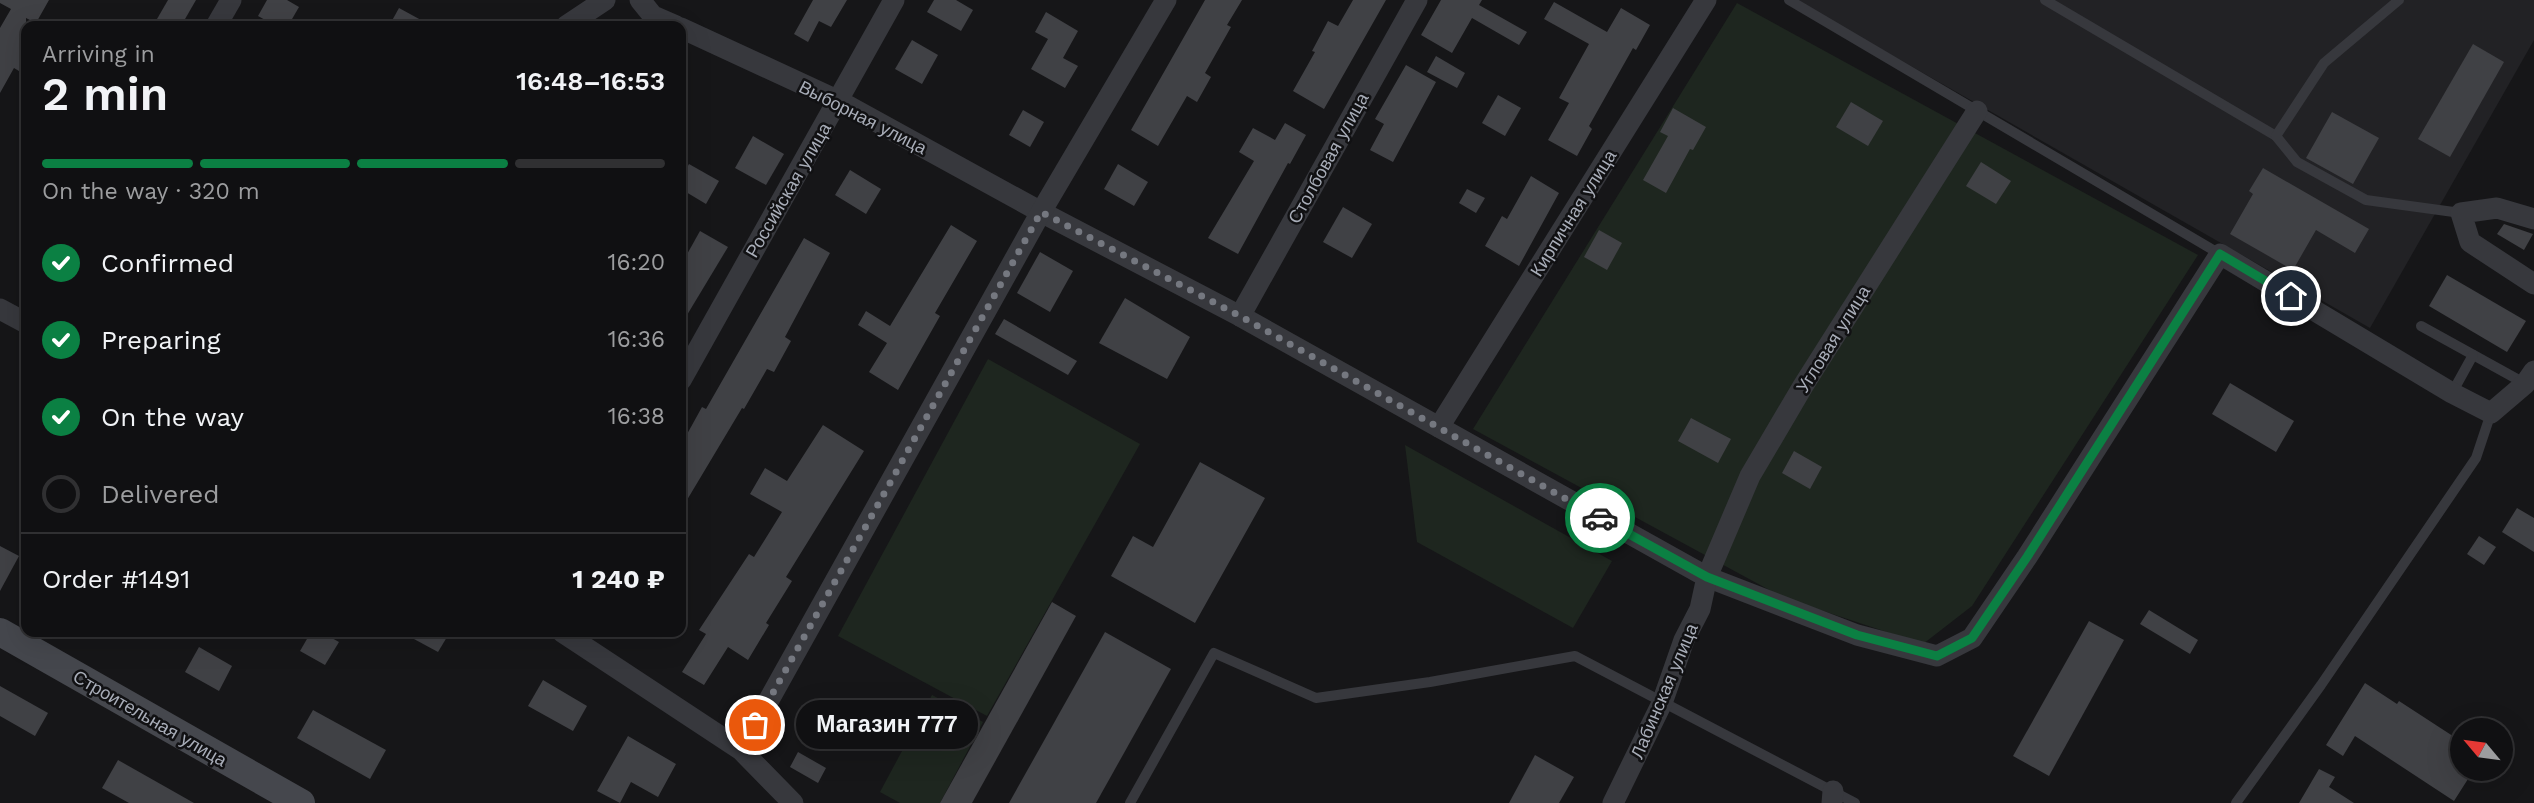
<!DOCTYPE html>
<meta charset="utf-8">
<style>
:root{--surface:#101012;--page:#1e1e20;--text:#f1f3f6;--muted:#9c9d9f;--line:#303032;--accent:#0b8043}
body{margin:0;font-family:"Work Sans",sans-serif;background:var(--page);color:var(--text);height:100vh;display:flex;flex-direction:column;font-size:26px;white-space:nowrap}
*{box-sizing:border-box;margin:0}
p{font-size:23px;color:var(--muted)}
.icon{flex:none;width:38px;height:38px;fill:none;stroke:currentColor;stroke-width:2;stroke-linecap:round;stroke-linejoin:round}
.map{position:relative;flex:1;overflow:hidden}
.details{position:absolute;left:21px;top:21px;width:665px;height:616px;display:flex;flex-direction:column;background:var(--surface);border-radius:14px;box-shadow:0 7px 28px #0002,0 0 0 2px var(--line)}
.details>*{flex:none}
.needle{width:46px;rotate:299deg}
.fabs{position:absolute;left:2450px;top:718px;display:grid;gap:14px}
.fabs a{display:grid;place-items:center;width:63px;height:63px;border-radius:50%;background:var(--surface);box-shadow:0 7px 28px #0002,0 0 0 2px var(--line);font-size:35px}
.pin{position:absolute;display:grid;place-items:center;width:60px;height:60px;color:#fff;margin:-30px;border:4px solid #fff;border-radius:50%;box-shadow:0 2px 7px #0007}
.courier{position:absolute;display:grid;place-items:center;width:70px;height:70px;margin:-35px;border:5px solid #0b8043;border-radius:50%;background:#fff;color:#222;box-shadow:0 2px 9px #0007}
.bubble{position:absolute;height:49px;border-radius:24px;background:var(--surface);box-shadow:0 7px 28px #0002,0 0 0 2px var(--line);font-size:23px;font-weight:600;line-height:49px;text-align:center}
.overview em{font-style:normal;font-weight:600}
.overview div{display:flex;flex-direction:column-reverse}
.overview{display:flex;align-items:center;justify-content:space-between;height:119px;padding:0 21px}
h1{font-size:46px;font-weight:600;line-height:52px}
.bar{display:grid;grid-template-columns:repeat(4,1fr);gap:10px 7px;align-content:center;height:84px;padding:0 21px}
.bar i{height:9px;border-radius:5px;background:var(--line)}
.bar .selected{background:var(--accent)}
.bar p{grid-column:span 4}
.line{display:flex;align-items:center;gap:18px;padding:0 21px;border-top:2px solid var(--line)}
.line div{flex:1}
ol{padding:0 21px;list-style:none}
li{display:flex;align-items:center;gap:21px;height:77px}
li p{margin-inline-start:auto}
li .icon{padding:7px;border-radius:50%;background:var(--accent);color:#fff;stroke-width:4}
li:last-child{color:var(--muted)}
li i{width:38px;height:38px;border:4px solid var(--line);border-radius:50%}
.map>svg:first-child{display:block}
.built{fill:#222225}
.green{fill:#1e261f}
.building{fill:#404145}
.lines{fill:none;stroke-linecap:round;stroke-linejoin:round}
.lane{stroke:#37383d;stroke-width:10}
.street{stroke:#37383d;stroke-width:21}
.secondary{stroke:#45474d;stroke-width:28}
.done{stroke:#757880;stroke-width:7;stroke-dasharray:0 12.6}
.route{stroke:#0b8043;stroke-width:9}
.labels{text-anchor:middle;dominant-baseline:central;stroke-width:5;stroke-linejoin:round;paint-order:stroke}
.street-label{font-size:18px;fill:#a8adb8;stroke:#111113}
</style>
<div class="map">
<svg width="2534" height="803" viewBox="0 0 2534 803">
<rect width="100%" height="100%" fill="#161618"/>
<!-- built -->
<polygon class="built" points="1795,0 2534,0 2534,40 2370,328"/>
<!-- green -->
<g class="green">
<polygon points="1737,3 2198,255 1972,606 1923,644 1784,598 1473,429"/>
<polygon points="988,359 1140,444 987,716 838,636"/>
<polygon points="1405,445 1612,561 1573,628 1417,542"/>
<polygon points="932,695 983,722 940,803 900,803 880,792"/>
</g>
<!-- building -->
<g class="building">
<polygon points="0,0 49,0 36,23 26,18 26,58 19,71 14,68 0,93 0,28 11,9 0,3"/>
<polygon points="168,0 196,0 181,26 169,26 157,19"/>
<polygon points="267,0 287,0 299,7 288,26 276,26 258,16"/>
<polygon points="813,0 847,0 831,27 819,21 808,42 794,34"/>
<polygon points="934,0 956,0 973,10 961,31 927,12"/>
<polygon points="1205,0 1242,0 1227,25 1231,27 1205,73 1211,77 1197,102 1187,96 1158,146 1131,130"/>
<polygon points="1353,0 1386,0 1324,109 1293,91 1315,52 1312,51 1328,21 1338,26"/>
<polygon points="1441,0 1482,0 1479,5 1527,32 1519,45 1472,18 1452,53 1421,35"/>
<polygon points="1554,2 1607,32 1621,8 1650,25 1636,50 1633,48 1589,126 1592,129 1577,156 1548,140 1569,103 1559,98 1589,44 1544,19"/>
<polygon points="399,8 432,26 389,26"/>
<polygon points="1046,12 1078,31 1063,58 1078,66 1065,88 1031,69 1048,39 1035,32"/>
<polygon points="912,40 938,55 922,84 895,69"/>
<polygon points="2473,44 2504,62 2450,157 2418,139"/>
<polygon points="1436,56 1465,73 1457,88 1427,72"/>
<polygon points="1406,65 1436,82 1393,162 1370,150 1384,124 1375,119"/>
<polygon points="1498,95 1521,108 1505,136 1482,123"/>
<polygon points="1851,102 1883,121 1868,146 1836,127"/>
<polygon points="1673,108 1706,127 1693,150 1690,149 1666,193 1643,180 1668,136 1660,132"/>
<polygon points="1023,110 1044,122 1030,147 1009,135"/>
<polygon points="2332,112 2379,138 2353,184 2306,158"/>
<polygon points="1285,123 1306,135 1290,164 1288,163 1238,254 1208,238 1254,161 1239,152 1253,128 1275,140"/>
<polygon points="753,136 784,154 766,185 735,168"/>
<polygon points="1981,162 2011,181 1996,204 1966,186"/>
<polygon points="689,164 719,181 706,204 681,189 681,179"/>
<polygon points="1118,164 1148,182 1134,206 1104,189"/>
<polygon points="2263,168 2369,229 2355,253 2316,230 2293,270 2230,234 2253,194 2249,191"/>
<polygon points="850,170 881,189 866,214 835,195"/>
<polygon points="1531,176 1559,193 1519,266 1485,246 1502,216 1507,219"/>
<polygon points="1467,189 1485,198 1476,213 1459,203"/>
<polygon points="1343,207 1372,224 1352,258 1323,242"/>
<polygon points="2504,224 2533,234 2524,250 2497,234"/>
<polygon points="951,225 977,241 935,313 940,316 898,390 869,372 887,343 858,325 866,311 890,326"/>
<polygon points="1599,230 1622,243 1607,270 1584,257"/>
<polygon points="700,231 728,247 681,325 681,265"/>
<polygon points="804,238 830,253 785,337 791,341 774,372 767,369 744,409 742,408 681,510 681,445 702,407 706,409"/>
<polygon points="1040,252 1073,271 1050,312 1017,293"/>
<polygon points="2447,275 2526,321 2507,352 2429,306"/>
<polygon points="1125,298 1190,337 1167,379 1099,343"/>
<polygon points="1004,319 1077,361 1068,375 995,334"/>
<polygon points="2230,383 2294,421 2276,452 2212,414"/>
<polygon points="1691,418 1731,439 1718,463 1678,441"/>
<polygon points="823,425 864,451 786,577 792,581 766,623 769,625 748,660 728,647 704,685 682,672 706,634 699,630 749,554 754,557 782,512 750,494 765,468 787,481"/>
<polygon points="1794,451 1822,467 1810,489 1782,473"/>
<polygon points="1200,462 1265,498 1195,623 1111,576 1133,536 1153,547"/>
<polygon points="2517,508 2534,518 2534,552 2502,532"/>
<polygon points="2479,536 2496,547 2484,565 2467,554"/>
<polygon points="0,546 19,556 0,591"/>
<polygon points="1052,602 1076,616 972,803 940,803"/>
<polygon points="2149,610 2198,640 2190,654 2140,624"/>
<polygon points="2089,621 2124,640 2049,776 2013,756"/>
<polygon points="311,632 321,632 339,642 325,665 300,651"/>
<polygon points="401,632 450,632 438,652"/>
<polygon points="1105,632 1171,669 1096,803 1009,803"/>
<polygon points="199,647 232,666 219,691 185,672"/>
<polygon points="543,680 587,706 573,731 528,706"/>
<polygon points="2365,683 2397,704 2399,701 2462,742 2462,768 2475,768 2454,801 2355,736 2343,756 2326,745"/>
<polygon points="0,686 48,713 35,736 0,716"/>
<polygon points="313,710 386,750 370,779 297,738"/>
<polygon points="628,736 676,764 658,797 631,782 620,803 597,791"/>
<polygon points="798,752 826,768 818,783 790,767"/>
<polygon points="1535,755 1574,777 1559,803 1509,803"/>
<polygon points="118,760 194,803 129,803 102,788"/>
<polygon points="2319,769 2335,777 2329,787 2354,803 2299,803"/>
</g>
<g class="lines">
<!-- lane -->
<g class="lane">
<polyline points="1789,0 2220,254"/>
<polyline points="2045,0 2276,136"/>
<polyline points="2399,0 2324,63 2276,136 2297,162 2366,200 2461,213"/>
<polyline points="2421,326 2526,384"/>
<polyline points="2452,393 2473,355"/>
<polyline points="1130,803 1214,653 1316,698 1430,682 1575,656 1855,803"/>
<polyline points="2236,803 2321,685 2476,458 2491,413"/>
</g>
<!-- street -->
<g class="street">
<polyline points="640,0 653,16 676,26"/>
<polyline points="216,26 231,0"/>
<polyline points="566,26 605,0"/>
<polyline points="681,28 839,101 1041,212 1240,316 1707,577 1857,635 1937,656 1972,638 2027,557 2220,254 2452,393 2491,413 2525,384 2534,371"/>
<polyline points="2534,219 2497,208 2461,213 2470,242 2534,284"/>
<polyline points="0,309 26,323"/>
<polyline points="1240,316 1417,0"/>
<polyline points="681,380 894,0"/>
<polyline points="1439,427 1706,0"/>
<polyline points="562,632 741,750 793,803"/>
<polyline points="741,750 1041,212 1166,0"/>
<polyline points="1613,803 1662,703 1684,640 1700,609 1707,577 1750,476 1803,386 1977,111"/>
<polyline points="1832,803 1833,791"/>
</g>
<!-- secondary -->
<polyline class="secondary" points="0,632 301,803"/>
</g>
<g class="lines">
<!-- done -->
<polyline class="done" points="755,725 1041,212 1240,316 1600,518"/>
<!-- route -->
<polyline class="route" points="1600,518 1707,577 1857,635 1937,656 1972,638 2027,557 2220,254 2291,296"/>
</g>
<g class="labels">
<!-- street labels -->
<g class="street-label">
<text transform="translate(863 117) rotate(27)">Выборная улица</text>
<text transform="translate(1328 158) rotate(-61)">Столбовая улица</text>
<text transform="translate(788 190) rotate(-60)">Российская улица</text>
<text transform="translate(1573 213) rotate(-58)">Кирпичная улица</text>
<text transform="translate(1833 339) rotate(-58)">Угловая улица</text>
<text transform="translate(1664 691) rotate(-67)">Лабинская улица</text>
<text transform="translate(150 718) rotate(30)">Строительная улица</text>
</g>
</g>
</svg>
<div class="fabs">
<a><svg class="needle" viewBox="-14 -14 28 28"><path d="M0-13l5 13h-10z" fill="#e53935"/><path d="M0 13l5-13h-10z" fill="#9c9d9f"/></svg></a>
</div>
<div class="pin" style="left:755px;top:725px;background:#ea580c"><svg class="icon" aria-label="bag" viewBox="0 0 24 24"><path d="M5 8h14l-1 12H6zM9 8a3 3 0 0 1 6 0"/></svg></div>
<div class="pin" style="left:2291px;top:296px;background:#1f2937"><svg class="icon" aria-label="home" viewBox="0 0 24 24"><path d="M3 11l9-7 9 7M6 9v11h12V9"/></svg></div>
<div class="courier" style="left:1600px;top:518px"><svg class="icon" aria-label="car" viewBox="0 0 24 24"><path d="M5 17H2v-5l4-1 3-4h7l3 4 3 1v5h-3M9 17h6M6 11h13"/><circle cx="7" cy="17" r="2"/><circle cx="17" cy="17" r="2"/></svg></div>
<div class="bubble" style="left:796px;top:700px;width:182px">Магазин 777</div>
<section class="details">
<div class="overview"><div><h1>2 min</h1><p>Arriving in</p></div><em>16:48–16:53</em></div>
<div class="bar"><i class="selected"></i><i class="selected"></i><i class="selected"></i><i></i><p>On the way · 320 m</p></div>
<ol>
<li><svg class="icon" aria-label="check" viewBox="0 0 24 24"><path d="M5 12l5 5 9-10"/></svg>Confirmed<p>16:20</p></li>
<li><svg class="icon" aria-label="check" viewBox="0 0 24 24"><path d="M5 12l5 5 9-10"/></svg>Preparing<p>16:36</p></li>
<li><svg class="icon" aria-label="check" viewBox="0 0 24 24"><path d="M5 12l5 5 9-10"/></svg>On the way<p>16:38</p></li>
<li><i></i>Delivered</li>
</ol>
<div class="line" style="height:91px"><div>Order #1491</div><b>1 240 ₽</b></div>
</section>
</div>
